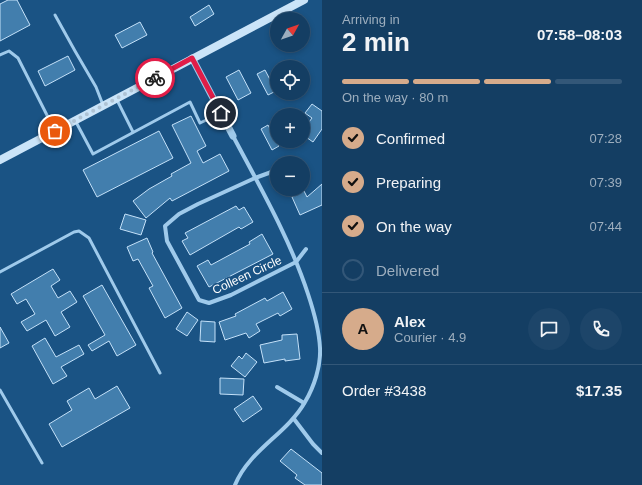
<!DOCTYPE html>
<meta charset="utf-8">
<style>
:root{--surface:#143e63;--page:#1d4569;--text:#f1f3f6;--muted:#9daebe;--line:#335778;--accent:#d6ab8b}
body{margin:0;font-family:Helvetica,sans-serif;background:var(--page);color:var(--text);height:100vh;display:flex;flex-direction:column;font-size:15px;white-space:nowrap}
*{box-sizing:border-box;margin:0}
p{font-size:13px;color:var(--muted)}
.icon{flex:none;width:22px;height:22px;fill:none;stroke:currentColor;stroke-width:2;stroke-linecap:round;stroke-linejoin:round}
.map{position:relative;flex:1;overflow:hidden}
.drawer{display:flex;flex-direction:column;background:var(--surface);width:320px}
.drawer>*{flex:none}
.needle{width:26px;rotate:50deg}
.fabs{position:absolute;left:270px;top:12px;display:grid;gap:8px}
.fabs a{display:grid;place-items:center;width:40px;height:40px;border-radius:50%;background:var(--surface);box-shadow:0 2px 6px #0003,0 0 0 1px var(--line);font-size:20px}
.pin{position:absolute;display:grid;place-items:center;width:34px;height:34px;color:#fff;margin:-17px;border:2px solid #fff;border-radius:50%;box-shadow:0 1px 4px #0007}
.courier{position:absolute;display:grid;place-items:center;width:40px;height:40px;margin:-20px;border:3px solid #e11d48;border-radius:50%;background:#fff;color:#222;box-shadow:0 1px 5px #0007}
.head em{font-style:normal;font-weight:600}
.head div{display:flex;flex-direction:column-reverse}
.head{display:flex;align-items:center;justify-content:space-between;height:68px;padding:0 20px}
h1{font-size:26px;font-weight:600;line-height:30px}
.bar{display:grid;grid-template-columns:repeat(4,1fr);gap:6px 4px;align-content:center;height:48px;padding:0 20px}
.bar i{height:5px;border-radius:3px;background:var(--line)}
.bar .selected{background:var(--accent)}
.bar p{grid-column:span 4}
.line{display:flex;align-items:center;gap:10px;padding:0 20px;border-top:1px solid var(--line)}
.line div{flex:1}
.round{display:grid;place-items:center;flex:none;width:42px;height:42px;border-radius:21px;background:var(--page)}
ol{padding:0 20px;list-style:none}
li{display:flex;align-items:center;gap:12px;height:44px}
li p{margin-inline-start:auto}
li .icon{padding:4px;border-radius:50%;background:var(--accent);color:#111;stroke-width:4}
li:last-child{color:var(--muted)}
li i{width:22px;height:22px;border:2px solid var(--line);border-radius:50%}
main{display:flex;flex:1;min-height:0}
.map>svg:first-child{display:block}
.building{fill:#427ead;stroke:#c4e1f9}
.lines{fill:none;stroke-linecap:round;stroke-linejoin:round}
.service{stroke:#9fcaeb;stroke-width:3}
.minor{stroke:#9fcaeb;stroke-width:4}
.tertiary{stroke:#9fcaeb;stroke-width:7}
.secondary{stroke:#cbe4f8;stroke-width:8}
.done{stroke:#afc3d4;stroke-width:4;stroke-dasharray:0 7.2}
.route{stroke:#e11d48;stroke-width:5}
.labels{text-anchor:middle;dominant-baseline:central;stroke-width:3.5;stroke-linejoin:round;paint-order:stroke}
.street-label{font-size:12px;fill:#fff;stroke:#1a5384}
</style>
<main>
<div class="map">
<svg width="322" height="485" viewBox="0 0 322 485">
<rect width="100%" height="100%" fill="#1a5384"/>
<!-- building -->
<g class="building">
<polygon points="8,0 17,0 30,25 0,41 0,4"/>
<polygon points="209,5 214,14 195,26 190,17"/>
<polygon points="140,22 147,35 122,48 115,35"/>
<polygon points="68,56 75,70 45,86 38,71"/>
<polygon points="239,70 251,93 238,100 226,77"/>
<polygon points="265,70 276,91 268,95 257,74"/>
<polygon points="312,104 322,111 322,129 313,142 303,135 303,130 312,118 305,113"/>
<polygon points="191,116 206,146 197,151 203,163 220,154 229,171 172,201 170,198 146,218 133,201 149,189 172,176 171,174 191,163 172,125"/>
<polygon points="268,125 279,146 272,150 261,129"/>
<polygon points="159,131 173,158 97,197 83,170"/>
<polygon points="322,184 322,205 300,215 292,197 304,191 307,197"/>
<polygon points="236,206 239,210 244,207 253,222 241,229 239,227 190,255 182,241 188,238 185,233"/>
<polygon points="125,214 146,220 141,235 120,229"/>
<polygon points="262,234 273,254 209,287 197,266 208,260 211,265 250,244 249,242"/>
<polygon points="147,238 153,252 152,253 182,308 165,318 149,288 153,286 138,259 133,261 127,247"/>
<polygon points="53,269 60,280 51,286 58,298 70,291 77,302 61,312 70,327 55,336 46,320 27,331 21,322 35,314 26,299 17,304 11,294"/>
<polygon points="102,285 136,345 117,356 109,341 92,351 88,345 105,335 83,296"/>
<polygon points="283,292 292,309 280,316 278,313 256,324 260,331 249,338 246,333 225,340 219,322 236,316 235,314 265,298 267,301"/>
<polygon points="187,312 198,320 187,336 176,329"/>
<polygon points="201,321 215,322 215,342 200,341"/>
<polygon points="0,327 9,343 0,348"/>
<polygon points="297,334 300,359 285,361 285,359 264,363 260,345 282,340 282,335"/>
<polygon points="45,338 56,357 79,345 84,354 61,367 67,376 53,384 32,346"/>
<polygon points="246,353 257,362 245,377 231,366 239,356 242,359"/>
<polygon points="220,378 244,379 243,395 220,394"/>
<polygon points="117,386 130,408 62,447 49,424 72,410 67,401 89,388 95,399"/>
<polygon points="253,396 262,409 243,422 234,409"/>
<polygon points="291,449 322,473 322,485 305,485 295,478 297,475 280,461"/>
</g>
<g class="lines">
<!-- service -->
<g class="service">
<polyline points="55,15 75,51 96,87 103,105"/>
<polyline points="0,55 9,51 18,58 55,131"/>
<polyline points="117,100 133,132"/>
<polyline points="76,122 93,154 190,102 200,123 221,113"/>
<polyline points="0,272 74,232 79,231 89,238 160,373"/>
<polyline points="0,390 42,463"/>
</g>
<!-- minor -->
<g class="minor">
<path d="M233 136C260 187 290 239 308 294 314 312 319 329 320 348 321 366 314 387 305 402 287 434 249 450 235 485"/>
<polyline points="277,170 255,178 198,204 179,214 165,226 167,241 199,300 209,303 231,295 296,262 306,249"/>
<polyline points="277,387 304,403"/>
<polyline points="294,419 313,444 322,453"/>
</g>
<!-- tertiary -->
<polyline class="tertiary" points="192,58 233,136"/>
<!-- secondary -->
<polyline class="secondary" points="0,160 304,0"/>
</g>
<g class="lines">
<!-- done -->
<polyline class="done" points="55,131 155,78"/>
<!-- route -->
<polyline class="route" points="155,78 192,58 221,113"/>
</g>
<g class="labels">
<!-- street labels -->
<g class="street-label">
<text transform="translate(247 275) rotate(-25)">Colleen Circle</text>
</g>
</g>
</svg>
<div class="fabs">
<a><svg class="needle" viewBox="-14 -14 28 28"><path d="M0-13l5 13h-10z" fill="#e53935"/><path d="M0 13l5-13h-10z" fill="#9daebe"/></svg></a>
<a><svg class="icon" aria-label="locate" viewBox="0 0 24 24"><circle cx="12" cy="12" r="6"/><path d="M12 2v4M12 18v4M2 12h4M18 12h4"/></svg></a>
<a>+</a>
<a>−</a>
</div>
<div class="pin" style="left:55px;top:131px;background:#ea580c"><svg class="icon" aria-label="bag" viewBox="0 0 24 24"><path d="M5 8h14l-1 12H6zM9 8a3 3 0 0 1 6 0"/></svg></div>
<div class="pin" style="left:221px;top:113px;background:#1f2937"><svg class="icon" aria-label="home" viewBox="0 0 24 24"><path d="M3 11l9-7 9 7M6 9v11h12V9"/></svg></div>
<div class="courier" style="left:155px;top:78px"><svg class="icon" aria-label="bike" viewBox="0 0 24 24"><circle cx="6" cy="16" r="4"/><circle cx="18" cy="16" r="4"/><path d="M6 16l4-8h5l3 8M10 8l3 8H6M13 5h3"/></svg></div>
</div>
<section class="drawer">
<div class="head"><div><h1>2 min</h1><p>Arriving in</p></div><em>07:58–08:03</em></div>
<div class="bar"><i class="selected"></i><i class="selected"></i><i class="selected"></i><i></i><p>On the way · 80 m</p></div>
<ol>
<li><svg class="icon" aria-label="check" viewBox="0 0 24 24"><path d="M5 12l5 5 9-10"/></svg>Confirmed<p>07:28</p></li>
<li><svg class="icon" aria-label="check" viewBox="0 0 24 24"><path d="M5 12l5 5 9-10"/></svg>Preparing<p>07:39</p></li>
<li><svg class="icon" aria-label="check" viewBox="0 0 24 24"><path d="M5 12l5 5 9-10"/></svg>On the way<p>07:44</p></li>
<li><i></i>Delivered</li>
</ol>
<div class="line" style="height:72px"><b class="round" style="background:var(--accent);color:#111">A</b><div><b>Alex</b><p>Courier · 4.9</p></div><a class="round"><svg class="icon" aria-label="chat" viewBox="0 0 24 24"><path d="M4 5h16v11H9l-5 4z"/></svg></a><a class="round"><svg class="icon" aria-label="phone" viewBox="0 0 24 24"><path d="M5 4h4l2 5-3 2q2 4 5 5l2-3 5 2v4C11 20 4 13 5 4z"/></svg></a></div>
<div class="line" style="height:52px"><div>Order #3438</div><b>$17.35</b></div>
</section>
</main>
